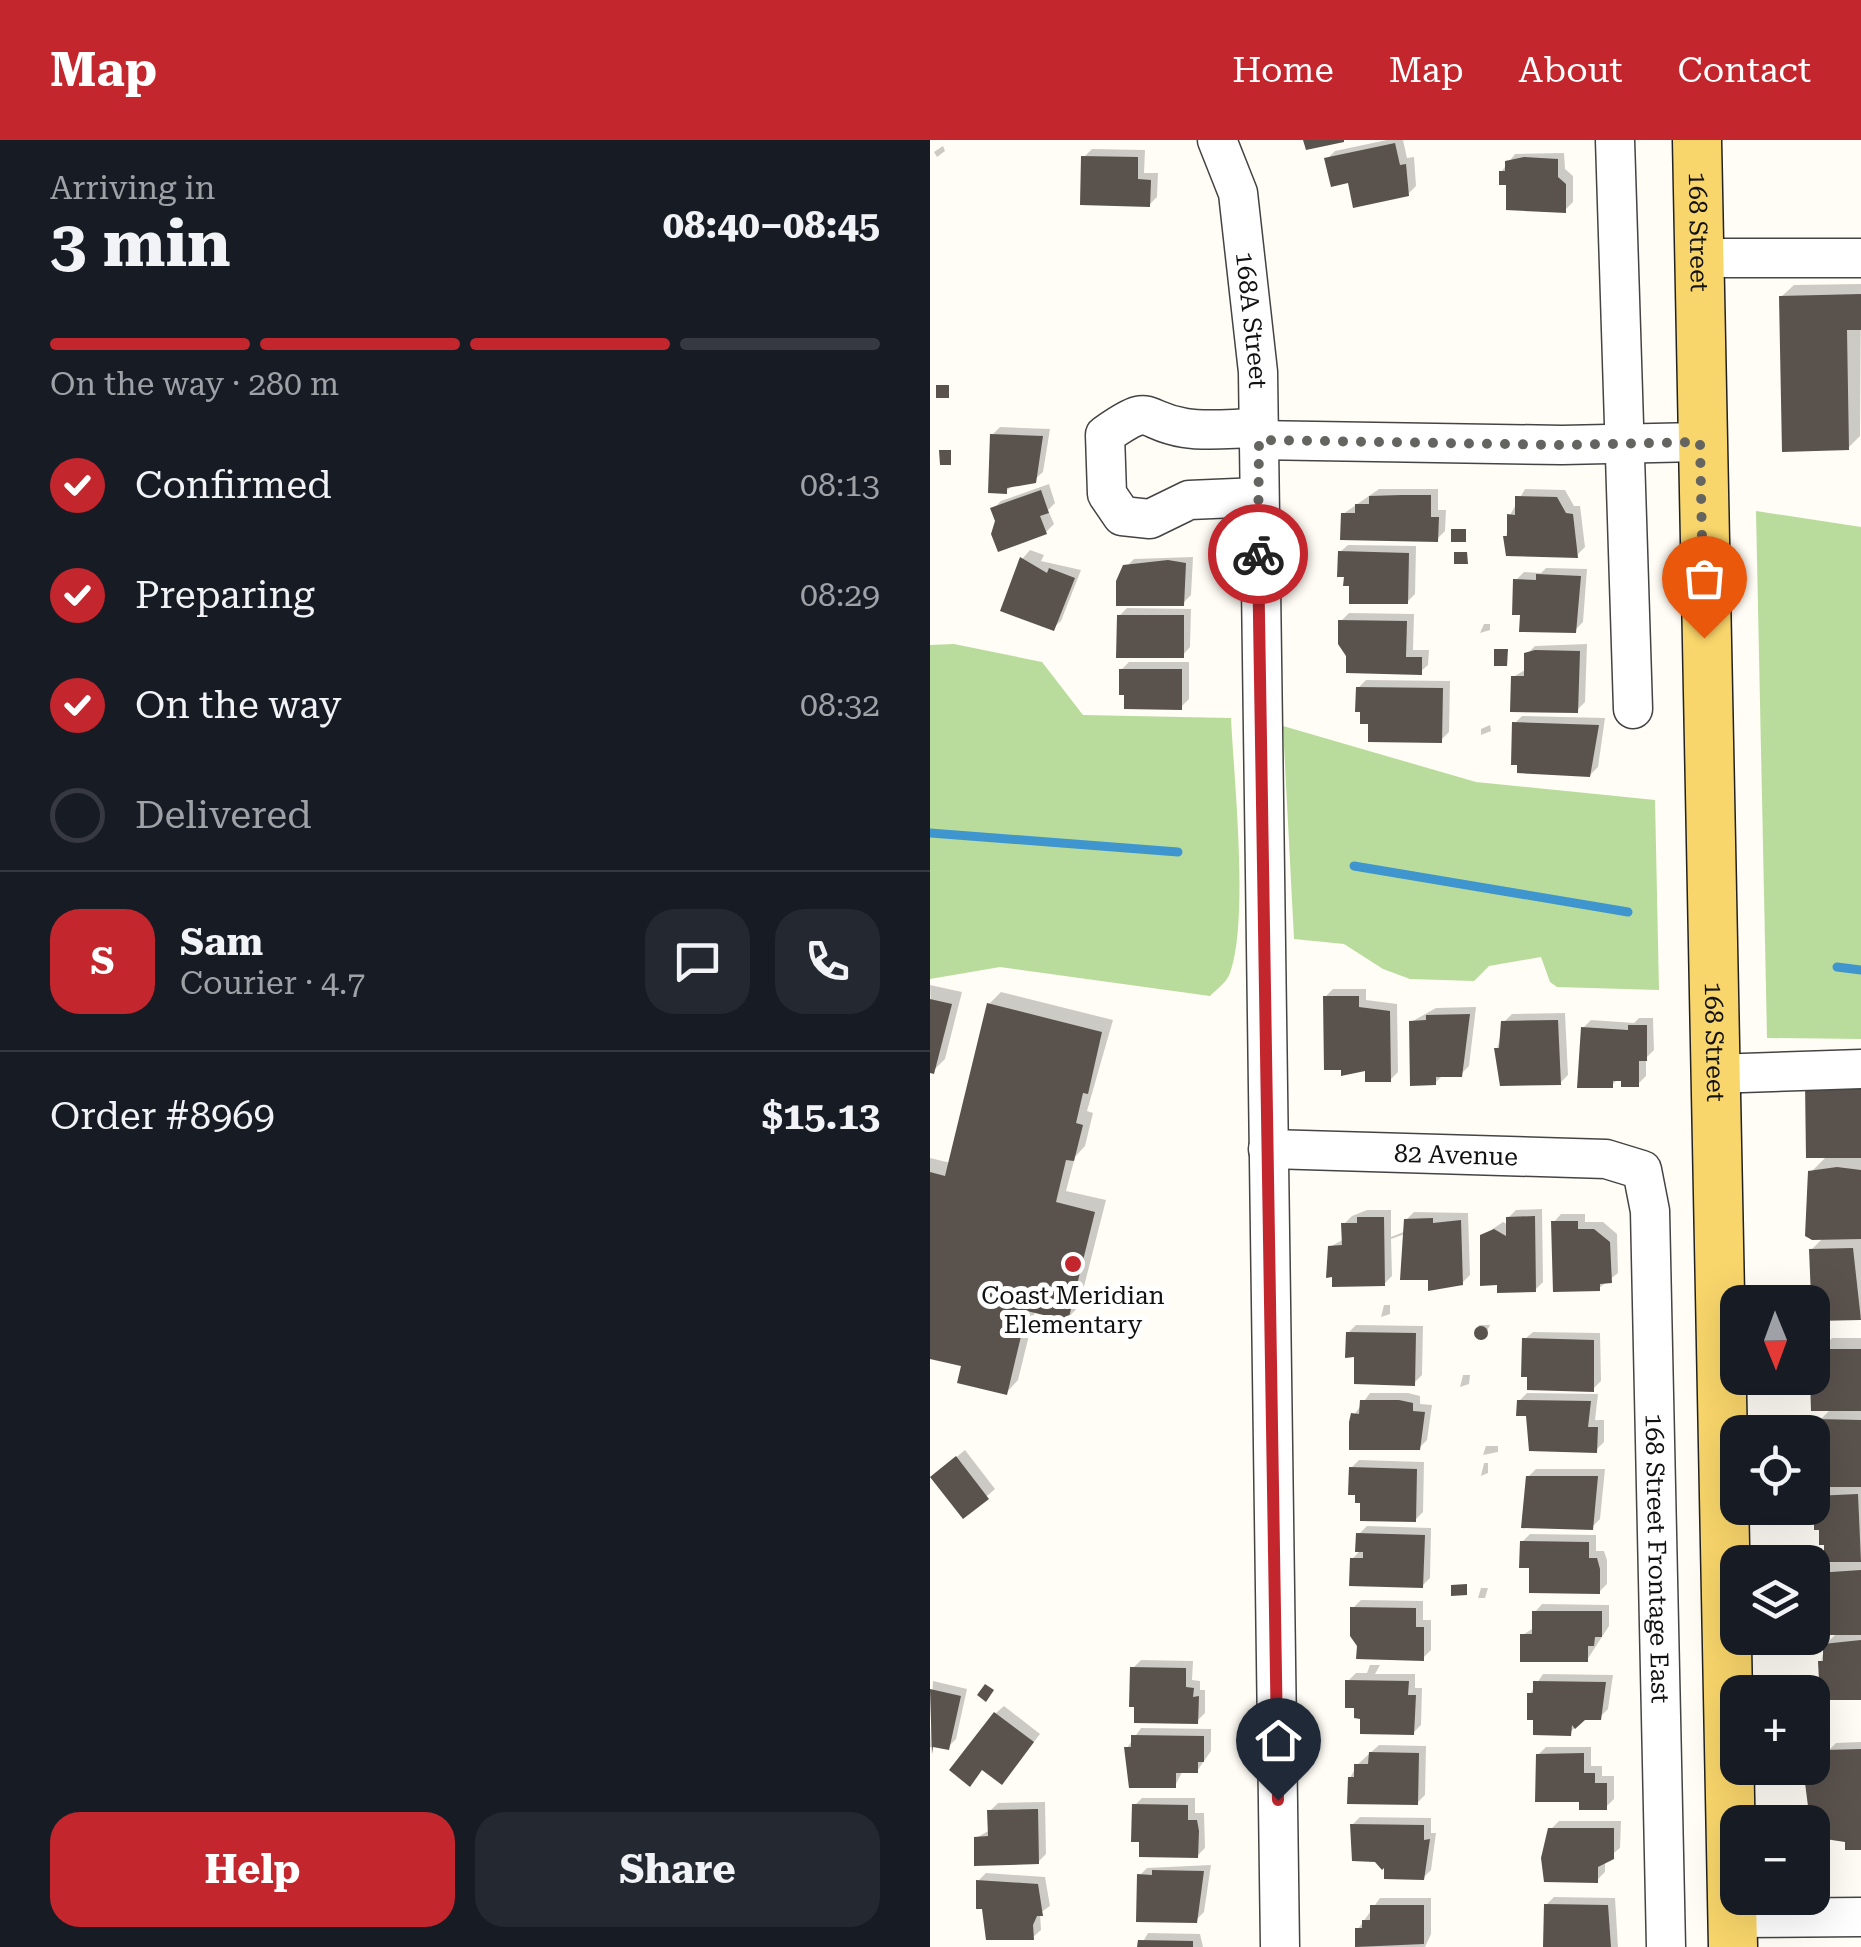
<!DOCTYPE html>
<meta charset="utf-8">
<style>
:root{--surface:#171b24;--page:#242831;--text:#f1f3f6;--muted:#9ea1a6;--line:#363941;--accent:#c4262e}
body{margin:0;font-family:"Roboto Serif",serif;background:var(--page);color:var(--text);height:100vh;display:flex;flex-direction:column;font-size:38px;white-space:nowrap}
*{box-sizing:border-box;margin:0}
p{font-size:32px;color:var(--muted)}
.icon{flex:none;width:55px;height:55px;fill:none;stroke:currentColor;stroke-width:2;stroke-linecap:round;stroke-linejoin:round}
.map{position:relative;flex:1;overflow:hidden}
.details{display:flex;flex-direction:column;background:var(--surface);width:930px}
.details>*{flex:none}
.needle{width:65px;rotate:179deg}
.controls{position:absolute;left:790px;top:1145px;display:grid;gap:20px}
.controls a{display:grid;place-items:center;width:110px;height:110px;border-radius:20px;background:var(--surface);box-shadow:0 10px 40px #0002;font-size:50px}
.pin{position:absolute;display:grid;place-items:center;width:85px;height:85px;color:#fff;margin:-102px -42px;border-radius:50% 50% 50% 0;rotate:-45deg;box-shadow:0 0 10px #0007}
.pin .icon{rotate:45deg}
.courier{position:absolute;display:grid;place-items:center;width:100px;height:100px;margin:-50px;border:8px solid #c4262e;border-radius:50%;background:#fff;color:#222;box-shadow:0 2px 12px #0007}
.headline em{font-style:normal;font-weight:700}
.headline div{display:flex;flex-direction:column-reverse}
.headline{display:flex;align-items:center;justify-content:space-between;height:170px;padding:0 50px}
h1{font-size:65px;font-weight:700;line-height:75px}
.bar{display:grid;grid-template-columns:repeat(4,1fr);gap:15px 10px;align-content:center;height:120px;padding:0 50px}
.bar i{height:12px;border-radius:8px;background:var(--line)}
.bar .current{background:var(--accent)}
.bar p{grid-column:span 4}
.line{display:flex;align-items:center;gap:25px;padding:0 50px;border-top:2px solid var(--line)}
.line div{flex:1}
.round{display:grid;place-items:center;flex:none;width:105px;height:105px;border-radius:30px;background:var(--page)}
ol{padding:0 50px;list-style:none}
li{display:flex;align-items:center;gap:30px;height:110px}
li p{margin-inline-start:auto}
li .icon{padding:10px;border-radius:50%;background:var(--accent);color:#fff;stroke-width:4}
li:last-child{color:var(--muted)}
li i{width:55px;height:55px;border:5px solid var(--line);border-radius:50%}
.button{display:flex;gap:20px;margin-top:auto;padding:20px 50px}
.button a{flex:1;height:115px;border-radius:30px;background:var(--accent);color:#fff;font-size:40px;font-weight:700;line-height:115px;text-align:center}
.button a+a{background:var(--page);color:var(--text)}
header{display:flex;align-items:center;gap:60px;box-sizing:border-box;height:140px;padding:0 50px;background:var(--accent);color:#fff}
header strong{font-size:48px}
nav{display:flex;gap:55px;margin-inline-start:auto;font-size:35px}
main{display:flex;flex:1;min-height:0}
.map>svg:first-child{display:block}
.forest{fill:#b9dc9c}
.shadow{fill:#0003}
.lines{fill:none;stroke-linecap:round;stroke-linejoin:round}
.stream{stroke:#3f96cf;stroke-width:9}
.building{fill:#5a524d}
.minor-casing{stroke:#444;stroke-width:41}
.major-casing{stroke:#222;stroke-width:51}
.minor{stroke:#fff;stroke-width:38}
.major{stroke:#f9d66b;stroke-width:48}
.done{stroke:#646461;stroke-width:10;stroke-dasharray:0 18}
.route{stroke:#c4262e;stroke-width:12}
.poi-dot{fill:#c4262e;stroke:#fff;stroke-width:4}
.labels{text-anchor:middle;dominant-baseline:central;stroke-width:10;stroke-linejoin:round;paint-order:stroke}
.street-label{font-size:25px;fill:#111;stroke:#fff}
.poi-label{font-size:25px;fill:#111;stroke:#fff}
</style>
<header>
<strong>Map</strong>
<nav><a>Home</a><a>Map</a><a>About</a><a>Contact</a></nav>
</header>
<main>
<section class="details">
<div class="headline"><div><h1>3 min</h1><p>Arriving in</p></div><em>08:40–08:45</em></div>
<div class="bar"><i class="current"></i><i class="current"></i><i class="current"></i><i></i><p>On the way · 280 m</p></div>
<ol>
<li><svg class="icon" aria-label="check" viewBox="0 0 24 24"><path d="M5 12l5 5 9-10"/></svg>Confirmed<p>08:13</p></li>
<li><svg class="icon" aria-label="check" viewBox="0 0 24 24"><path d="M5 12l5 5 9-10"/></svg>Preparing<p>08:29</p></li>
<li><svg class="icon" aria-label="check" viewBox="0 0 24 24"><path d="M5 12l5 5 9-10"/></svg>On the way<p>08:32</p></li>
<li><i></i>Delivered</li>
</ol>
<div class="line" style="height:180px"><b class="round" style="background:var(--accent);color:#fff">S</b><div><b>Sam</b><p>Courier · 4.7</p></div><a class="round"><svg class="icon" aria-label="chat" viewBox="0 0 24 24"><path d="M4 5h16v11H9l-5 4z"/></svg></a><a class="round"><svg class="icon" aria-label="phone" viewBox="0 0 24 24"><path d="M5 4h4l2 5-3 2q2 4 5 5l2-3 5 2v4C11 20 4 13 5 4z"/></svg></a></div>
<div class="line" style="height:130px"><div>Order #8969</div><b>$15.13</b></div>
<div class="button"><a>Help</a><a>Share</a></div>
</section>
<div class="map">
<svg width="931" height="1807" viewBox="0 0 931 1807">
<rect width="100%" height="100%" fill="#fffdf5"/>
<!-- forest -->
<g class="forest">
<polygon points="826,371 931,387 931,899 837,898"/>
<path d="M24 504 112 522 153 575 301 578C304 640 319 780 300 833 297 842 287 849 280 856L70 827 0 839V505Z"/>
<polygon points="353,586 546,642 725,660 729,850 627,847 620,842 611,817 559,826 544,841 480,839 453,829 414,804 364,799"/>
</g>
<!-- shadow -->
<g class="shadow">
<polygon points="457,0 473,0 477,18 484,17 486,46 478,54 420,40 397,19 405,11"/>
<polygon points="13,6 15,11 7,17 4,12"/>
<polygon points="162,9 215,10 214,33 228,33 227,57 219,65 154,17"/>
<polygon points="634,13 635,29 643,36 643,62 635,70 578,43 571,32 585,14"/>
<polygon points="931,144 930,296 918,308 851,157 864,145"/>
<polygon points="70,287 120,289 113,332 104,340 83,345 76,351 62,295"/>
<polygon points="119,344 125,363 118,370 124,384 116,392 67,381 63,369 71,361"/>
<polygon points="449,349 508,349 508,370 516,370 515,391 507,399 413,374"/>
<polygon points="595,349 635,350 644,366 650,366 655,407 647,415 575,404 580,375"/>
<polygon points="418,405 486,406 485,454 477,462 422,444 410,412"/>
<polygon points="100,410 114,415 111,421 151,430 131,481 123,488 73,469 93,418"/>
<polygon points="263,417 261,455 253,463 196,427 204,419"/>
<polygon points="616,428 657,429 653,482 645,490 586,440 594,432 611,433"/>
<polygon points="197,468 261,469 260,507 253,515 189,476"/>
<polygon points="419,473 484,474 483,510 499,510 498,525 490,532 411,481"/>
<polygon points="554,484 560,484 560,490 550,493"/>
<polygon points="657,504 655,562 647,570 583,537 597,529 597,514 605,506"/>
<polygon points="199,522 259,522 259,559 251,567 191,530"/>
<polygon points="436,540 520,541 519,592 511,600 441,582 428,548"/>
<polygon points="592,576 675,578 668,627 660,635 590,622 584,584"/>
<polygon points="560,585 561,591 551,595 551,589"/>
<polygon points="0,845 32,852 15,919 3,931"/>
<polygon points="403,849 436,849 436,860 467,864 468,932 460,940 437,927 395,857"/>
<polygon points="71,852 183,880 157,971 163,973 155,1006 145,1017 136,1051 176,1060 149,1166 137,1179 105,1171 88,1240 76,1253 34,1224 0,1216 0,1018 21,1023 59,864"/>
<polygon points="546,867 539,926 531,934 513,935 505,943 481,882 506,868"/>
<polygon points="635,873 638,935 630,943 567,909 574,882 582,874"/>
<polygon points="709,878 723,878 724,910 716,918 716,936 708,944 688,939 682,945 653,888 661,880 704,883"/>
<polygon points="931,937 931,1177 883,1179 881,1110 894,1097 881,1032 897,1016 877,944"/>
<polygon points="612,1069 613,1142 605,1150 552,1096 573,1082 579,1085 578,1078 586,1070"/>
<polygon points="437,1070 461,1070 461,1097 476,1091 476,1080 484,1072 538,1073 540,1135 532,1143 500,1137 475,1094 461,1099 462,1136 454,1144 400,1107 414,1099 414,1084 422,1076"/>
<polygon points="631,1074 655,1074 655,1082 673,1082 687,1094 688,1133 669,1148 624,1082"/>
<polygon points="454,1165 460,1165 460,1174 451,1177"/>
<polygon points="426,1185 493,1186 492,1235 484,1243 427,1215 418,1193"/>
<polygon points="549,1185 560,1185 554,1197 546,1194"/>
<polygon points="603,1192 670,1193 671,1241 663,1249 600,1234 595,1199"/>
<polygon points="902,1198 931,1198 931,1557 891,1522 895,1505 907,1493 888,1434 903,1420 886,1358 899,1345 890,1280 901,1269 889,1211"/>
<polygon points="533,1235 540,1235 539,1244 530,1247"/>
<polygon points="440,1253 478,1253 490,1256 490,1264 502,1265 497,1300 489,1308 424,1275"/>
<polygon points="597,1253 668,1254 665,1280 674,1280 674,1302 666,1310 599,1274 589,1261"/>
<polygon points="556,1306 568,1306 568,1312 553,1315"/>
<polygon points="35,1310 65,1349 34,1376 11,1330"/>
<polygon points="429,1320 494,1322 493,1372 485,1380 433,1361 421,1328"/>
<polygon points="554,1323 558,1323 558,1333 551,1336"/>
<polygon points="606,1329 675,1329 670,1379 662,1387 598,1337"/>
<polygon points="437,1386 501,1388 500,1438 492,1446 422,1419 428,1413 429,1394"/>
<polygon points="600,1394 666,1395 666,1411 674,1411 677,1420 677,1444 669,1452 601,1425 592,1402"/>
<polygon points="551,1448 558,1448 555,1458 548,1458"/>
<polygon points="431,1460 493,1461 493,1480 501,1480 501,1510 493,1518 423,1468"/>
<polygon points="612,1464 679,1465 679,1486 657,1520 593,1495 605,1487 605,1472"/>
<polygon points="211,1520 263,1521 262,1540 270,1541 270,1550 275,1550 275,1573 267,1581 203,1528"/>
<polygon points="440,1525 450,1525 445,1534 485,1534 485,1548 492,1548 491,1585 483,1593 432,1576 418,1541 426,1533 437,1533"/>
<polygon points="613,1534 683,1535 678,1569 670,1577 654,1577 640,1593 600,1554"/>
<polygon points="3,1541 37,1549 26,1599 18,1607 0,1607"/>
<polygon points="74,1566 110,1594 79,1634 53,1628 66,1573"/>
<polygon points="211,1588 281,1589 281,1611 267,1631 253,1630 245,1646 197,1608"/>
<polygon points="931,1602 931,1707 877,1682 881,1672 877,1636 890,1619 898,1619 898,1611 906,1603"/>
<polygon points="449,1605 496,1606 495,1655 487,1663 420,1638 427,1625"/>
<polygon points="616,1607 661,1607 661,1626 672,1626 672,1636 684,1636 684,1659 676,1667 652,1660 608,1615"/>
<polygon points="212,1658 265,1658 265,1673 274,1673 275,1708 267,1716 204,1666"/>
<polygon points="115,1662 116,1714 108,1722 46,1698 60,1690 60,1671 68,1663"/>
<polygon points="430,1677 501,1678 501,1693 506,1693 501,1730 493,1738 457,1722 422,1685"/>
<polygon points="629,1681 691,1681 690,1708 675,1720 675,1732 667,1740 621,1689"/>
<polygon points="281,1725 274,1772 266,1780 209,1736 217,1728"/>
<polygon points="56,1733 115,1737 120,1766 110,1773 111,1790 103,1797 48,1741"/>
<polygon points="624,1757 685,1758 688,1807 615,1807 616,1765"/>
<polygon points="450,1758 501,1758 501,1794 495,1807 427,1807 428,1789"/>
<polygon points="218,1793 270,1794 273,1807 210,1807"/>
</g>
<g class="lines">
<!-- stream -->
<g class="stream">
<polyline points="0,693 248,712"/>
<polyline points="424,726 698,772"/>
<polyline points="907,827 931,830"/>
</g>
</g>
<!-- building -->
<g class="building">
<polygon points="373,0 414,0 414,2 376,10"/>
<polygon points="465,3 470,25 476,24 479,56 423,68 418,43 401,47 394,18"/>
<polygon points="151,16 208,17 208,39 221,40 220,67 150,65"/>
<polygon points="594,17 628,19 628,37 636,44 636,73 576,70 576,45 569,45 569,31 575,31 575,21"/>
<polygon points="931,154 931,190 917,190 919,310 852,312 849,156"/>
<rect x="6" y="245" width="13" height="13"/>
<polygon points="60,294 113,296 106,343 77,348 77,354 58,353"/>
<polygon points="9,310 21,310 21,325 10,325"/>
<polygon points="111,350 119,373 110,376 117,394 68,412 61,394 65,381 60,368"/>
<polygon points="471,355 501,355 501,377 509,377 508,402 410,400 411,373 425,373 425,364 439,364 439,356"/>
<polygon points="585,356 627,357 636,373 643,374 648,418 576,416 573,396 577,396 577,374 585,375"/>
<rect x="521" y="389" width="15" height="13"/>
<polygon points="408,411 479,413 478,464 419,464 419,446 413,446 414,437 407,437"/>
<polygon points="524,412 537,412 538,424 524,424"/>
<polygon points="90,417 117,433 119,428 145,438 124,491 70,471"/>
<polygon points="238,420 256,423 254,466 186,466 186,441 193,425"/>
<polygon points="606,434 651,436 646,493 589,492 590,475 582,475 583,439 606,440"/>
<polygon points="187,475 254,475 254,518 186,518"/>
<polygon points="408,480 477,481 476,517 492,517 492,535 416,533 416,516 408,504"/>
<polygon points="564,509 578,509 577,526 564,526"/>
<polygon points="605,510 650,511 648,573 580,572 581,536 594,536 594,513"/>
<polygon points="189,529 252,529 252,570 194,569 194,555 189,555"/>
<polygon points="426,547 513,548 512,603 438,602 438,584 430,584 430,572 425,572"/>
<polygon points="582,582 669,585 660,637 587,633 587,625 581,625"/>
<polygon points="393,856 429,856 429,867 460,871 461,942 435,942 435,931 411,936 411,930 394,930"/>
<polygon points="0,859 22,864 4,934 0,933"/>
<polygon points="57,863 172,892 158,954 153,953 146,983 153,985 144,1021 136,1020 126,1062 165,1072 138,1181 97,1171 77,1255 27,1243 31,1226 0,1219 0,1032 15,1036"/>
<polygon points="540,874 532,937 506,937 506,945 480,946 479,881 496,880 496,875"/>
<polygon points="628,880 631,945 570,946 564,908 569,908 571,881"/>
<polygon points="698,885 717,885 717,921 709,921 709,947 691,947 691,941 683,941 683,948 647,948 651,887 698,890"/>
<polygon points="875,943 894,949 931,948 931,1018 876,1018"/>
<polygon points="907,1027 931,1030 931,1099 882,1100 875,1096 878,1031"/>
<polygon points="605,1076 606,1152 567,1153 567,1145 550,1146 550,1095 564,1089 576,1096 576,1077"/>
<polygon points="427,1077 454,1077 455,1146 402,1147 402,1137 396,1138 398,1106 412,1105 411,1083 427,1083"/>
<polygon points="503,1078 503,1083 531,1080 533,1145 498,1151 498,1140 470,1140 474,1079"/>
<polygon points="621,1081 648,1081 648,1089 664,1089 680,1102 682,1143 670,1144 670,1151 623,1152"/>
<polygon points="923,1108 931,1180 882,1181 879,1109"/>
<circle cx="551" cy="1193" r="7"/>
<polygon points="416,1192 486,1193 485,1246 424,1244 424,1217 415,1218"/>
<polygon points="592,1198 664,1200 664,1252 597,1250 597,1237 591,1237"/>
<polygon points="887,1209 931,1209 931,1271 881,1271 880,1238"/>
<polygon points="430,1260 469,1260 483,1263 483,1271 495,1272 490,1310 419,1310 419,1282 421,1273 429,1274"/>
<polygon points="587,1260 661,1261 658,1287 668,1287 667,1313 599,1311 596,1276 586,1276"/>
<polygon points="887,1279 931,1280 931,1347 888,1347 890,1328 883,1329"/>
<polygon points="26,1316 59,1359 33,1379 0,1337"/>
<polygon points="419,1327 487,1329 486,1382 430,1381 430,1363 425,1363 425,1355 418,1355"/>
<polygon points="596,1336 668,1336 663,1390 591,1388"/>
<polygon points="928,1354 931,1422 894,1422 894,1405 889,1405 889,1390 884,1390 884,1356"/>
<polygon points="426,1393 495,1395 493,1448 419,1446 420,1418 433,1418 433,1412 425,1412"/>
<polygon points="590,1401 659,1402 659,1418 667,1418 670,1429 670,1454 599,1453 599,1428 589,1428"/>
<polygon points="931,1430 931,1495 898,1495 895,1467 887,1467 886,1433"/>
<polygon points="537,1444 537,1455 521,1456 521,1445"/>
<polygon points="420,1467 486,1468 486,1487 494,1487 494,1521 426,1519 427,1506 420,1496"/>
<polygon points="602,1471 672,1471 672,1497 665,1497 664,1506 658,1506 658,1522 590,1522 590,1494 602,1494"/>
<polygon points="931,1500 931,1560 890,1560 888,1521 893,1521 893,1504"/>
<polygon points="200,1527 256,1528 256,1547 264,1548 263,1557 269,1556 268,1584 204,1583 204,1567 199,1567"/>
<polygon points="415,1540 479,1541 478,1555 486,1555 484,1595 430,1594 430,1579 424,1578 424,1568 415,1568"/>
<polygon points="603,1541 676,1542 671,1580 655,1580 645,1589 642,1585 641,1596 603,1595 603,1580 597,1580 597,1553 603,1553"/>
<polygon points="55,1544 64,1550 56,1562 47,1555"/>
<polygon points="0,1549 31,1556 19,1610 3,1607 2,1614"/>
<polygon points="64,1572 104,1602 72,1645 52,1630 40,1647 19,1630"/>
<polygon points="201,1595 274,1596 274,1622 268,1622 268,1633 246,1633 246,1648 199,1648 194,1607 201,1607"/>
<polygon points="931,1609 931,1710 915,1710 915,1702 882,1697 882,1682 875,1682 879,1674 874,1635 880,1635 882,1626 896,1626 895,1610"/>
<polygon points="439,1612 489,1613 488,1665 417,1664 418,1637 424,1637 424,1624 438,1624"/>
<polygon points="654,1613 654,1633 665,1633 665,1643 677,1643 677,1670 649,1670 649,1662 605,1662 606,1614"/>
<polygon points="202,1664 258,1665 258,1680 267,1680 269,1691 268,1718 209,1717 209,1702 201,1702"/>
<polygon points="108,1669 109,1724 44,1726 44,1697 58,1696 57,1670"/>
<polygon points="420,1684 494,1685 494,1700 500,1699 494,1740 454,1739 454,1728 452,1730 445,1722 422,1721"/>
<polygon points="618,1688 684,1688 684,1719 668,1727 668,1743 614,1742 611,1718"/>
<polygon points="222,1730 274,1731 267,1783 206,1782 207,1734 222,1735"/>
<polygon points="46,1740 108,1744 113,1776 107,1776 103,1785 104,1800 56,1800 52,1769 46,1769"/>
<polygon points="614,1764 678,1765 681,1807 613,1807"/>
<polygon points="440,1765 494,1765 494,1804 425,1807 425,1788 432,1788 432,1780 440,1780"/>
<polygon points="208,1800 263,1801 263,1807 207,1807"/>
</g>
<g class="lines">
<!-- minor casing -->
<g class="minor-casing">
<g id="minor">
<path id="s1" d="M287 0 308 53 328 232 350 1807"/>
<polyline points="685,0 703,569"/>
<polyline points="770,118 931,118"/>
<path d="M328 288C305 288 278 292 255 288 210 281 224 260 175 295L177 354 192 376 220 379 259 360 329 357"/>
<polyline points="329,300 632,305 770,302"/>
<polyline points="783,934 931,929"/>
<path id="s2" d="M338 1009 676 1019 712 1030 720 1071 736 1807"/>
<polyline points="802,1778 931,1777"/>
</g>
</g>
<!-- major casing -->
<g class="major-casing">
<g id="major">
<path id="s3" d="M767 0 803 1807"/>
</g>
</g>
<!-- minor -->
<use href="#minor" class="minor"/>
<!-- major -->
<use href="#major" class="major"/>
</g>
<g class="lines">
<!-- done -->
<polyline class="done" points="328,414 329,300 632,305 770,302 774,498"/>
<!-- route -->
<polyline class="route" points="328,414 348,1660"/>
</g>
<!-- markers -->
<circle class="poi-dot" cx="143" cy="1124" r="10"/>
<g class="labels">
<!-- street labels -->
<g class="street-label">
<text stroke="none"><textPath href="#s3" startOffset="92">168 Street</textPath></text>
<text stroke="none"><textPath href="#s1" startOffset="185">168A Street</textPath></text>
<text stroke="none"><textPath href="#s3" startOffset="902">168 Street</textPath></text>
<text stroke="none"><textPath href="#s2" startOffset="188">82 Avenue</textPath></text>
<text stroke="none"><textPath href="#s2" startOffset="765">168 Street Frontage East</textPath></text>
</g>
<!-- poi labels -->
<g class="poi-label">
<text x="143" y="1155">Coast Meridian<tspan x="143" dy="29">Elementary</tspan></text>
</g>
</g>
</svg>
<div class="controls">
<a><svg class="needle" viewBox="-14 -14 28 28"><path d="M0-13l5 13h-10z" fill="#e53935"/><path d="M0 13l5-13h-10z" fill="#9ea1a6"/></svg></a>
<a><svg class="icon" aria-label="locate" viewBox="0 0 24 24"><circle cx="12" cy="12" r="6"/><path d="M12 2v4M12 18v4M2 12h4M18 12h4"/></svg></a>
<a><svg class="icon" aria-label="layers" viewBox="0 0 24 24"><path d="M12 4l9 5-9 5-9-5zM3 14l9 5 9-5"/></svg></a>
<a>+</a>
<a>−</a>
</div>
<div class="pin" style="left:774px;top:498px;background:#ea580c"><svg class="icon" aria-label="bag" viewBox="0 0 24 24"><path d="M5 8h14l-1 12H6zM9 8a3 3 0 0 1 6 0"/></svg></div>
<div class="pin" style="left:348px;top:1660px;background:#1f2937"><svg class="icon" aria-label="home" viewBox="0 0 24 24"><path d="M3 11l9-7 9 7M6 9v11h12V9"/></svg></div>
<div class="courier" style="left:328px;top:414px"><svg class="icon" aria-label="bike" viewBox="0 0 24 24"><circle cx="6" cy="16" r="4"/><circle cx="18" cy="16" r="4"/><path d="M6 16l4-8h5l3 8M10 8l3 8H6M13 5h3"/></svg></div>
</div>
</main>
